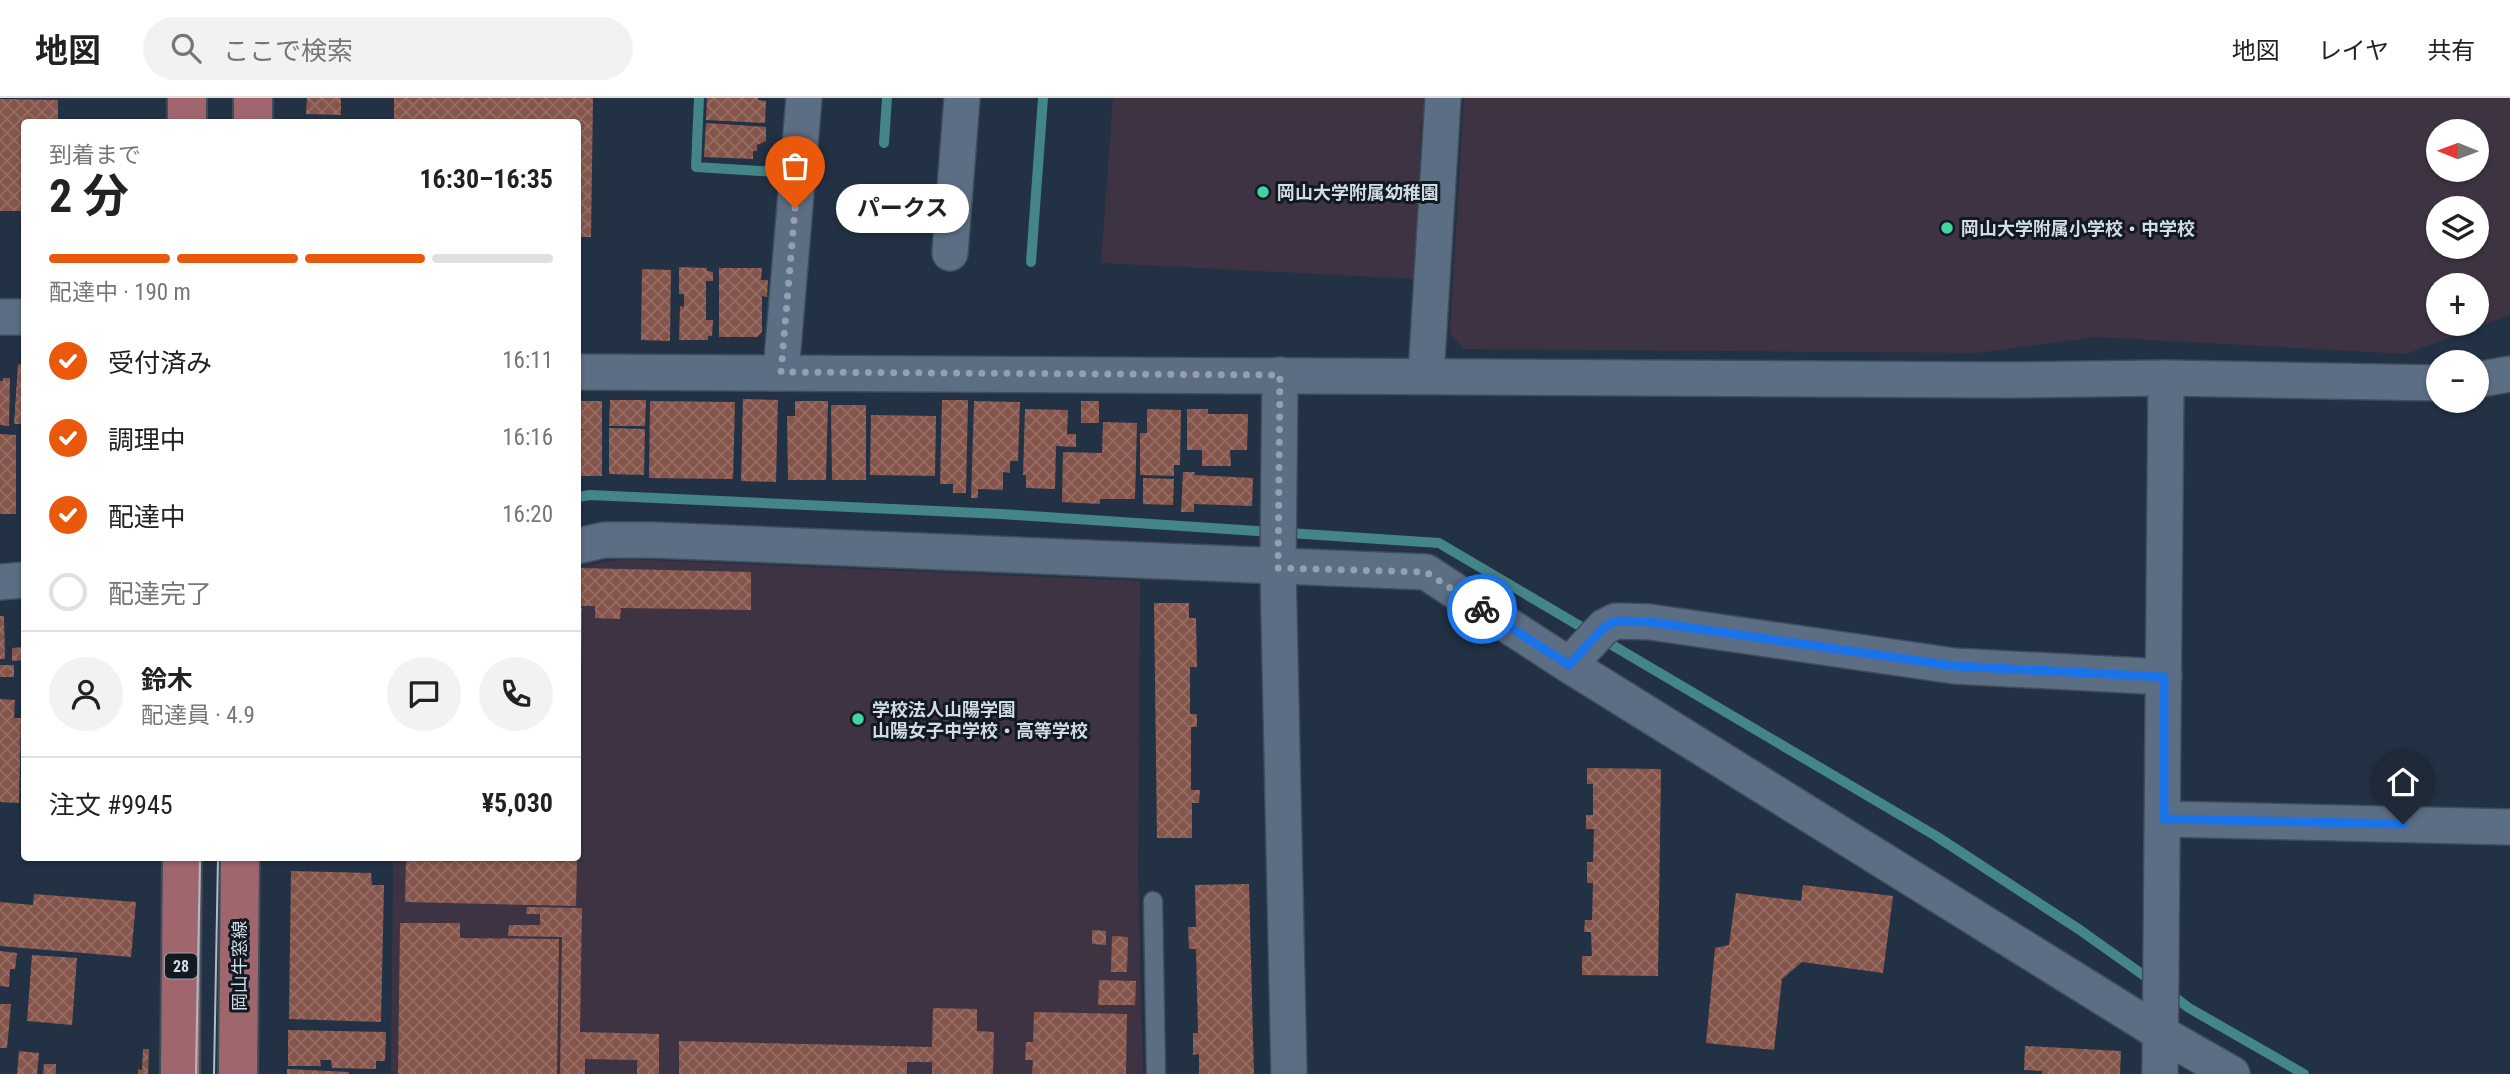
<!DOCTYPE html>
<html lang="ja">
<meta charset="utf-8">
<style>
:root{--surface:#fff;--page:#f2f2f2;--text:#222;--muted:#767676;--line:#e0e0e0;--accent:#ea580c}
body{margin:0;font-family:"Roboto Condensed","Noto Sans JP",sans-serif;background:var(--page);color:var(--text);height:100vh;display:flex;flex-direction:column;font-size:26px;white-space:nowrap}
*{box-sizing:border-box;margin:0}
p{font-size:23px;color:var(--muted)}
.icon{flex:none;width:38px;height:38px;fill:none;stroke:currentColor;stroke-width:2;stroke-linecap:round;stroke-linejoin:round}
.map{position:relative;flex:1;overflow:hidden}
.sheet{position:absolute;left:21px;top:21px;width:560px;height:742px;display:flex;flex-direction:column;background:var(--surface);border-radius:7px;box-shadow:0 2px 5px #0004}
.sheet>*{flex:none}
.needle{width:46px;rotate:271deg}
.controls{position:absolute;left:2426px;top:21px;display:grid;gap:14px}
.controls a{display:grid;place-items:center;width:63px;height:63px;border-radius:50%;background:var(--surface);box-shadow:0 2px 5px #0004;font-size:35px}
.pin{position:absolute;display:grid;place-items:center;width:60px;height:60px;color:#fff;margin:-72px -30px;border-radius:50% 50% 50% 0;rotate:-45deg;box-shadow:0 0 7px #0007}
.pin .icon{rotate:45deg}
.courier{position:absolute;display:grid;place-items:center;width:70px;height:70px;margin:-35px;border:5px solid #1a73e8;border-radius:50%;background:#fff;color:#222;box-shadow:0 2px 9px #0007}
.bubble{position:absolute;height:49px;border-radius:24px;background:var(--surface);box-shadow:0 2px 5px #0004;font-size:23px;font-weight:700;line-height:49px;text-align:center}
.headline em{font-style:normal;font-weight:700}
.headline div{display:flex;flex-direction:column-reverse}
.headline{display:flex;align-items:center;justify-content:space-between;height:119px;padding:0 28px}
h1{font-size:46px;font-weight:700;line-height:52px}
.bar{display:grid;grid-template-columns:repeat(4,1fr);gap:10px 7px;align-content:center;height:84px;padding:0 28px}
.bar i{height:9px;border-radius:5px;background:var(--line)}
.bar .current{background:var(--accent)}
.bar p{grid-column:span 4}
.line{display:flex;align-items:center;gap:18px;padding:0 28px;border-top:2px solid var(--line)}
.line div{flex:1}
.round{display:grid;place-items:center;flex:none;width:74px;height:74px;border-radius:37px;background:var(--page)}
ol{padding:0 28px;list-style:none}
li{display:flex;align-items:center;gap:21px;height:77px}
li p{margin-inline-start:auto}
li .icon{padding:7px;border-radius:50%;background:var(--accent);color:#fff;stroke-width:4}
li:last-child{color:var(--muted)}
li i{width:38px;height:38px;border:4px solid var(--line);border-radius:50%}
header{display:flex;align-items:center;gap:42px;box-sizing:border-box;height:98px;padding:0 35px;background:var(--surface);border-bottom:2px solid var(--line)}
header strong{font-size:33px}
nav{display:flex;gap:38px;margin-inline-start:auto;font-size:24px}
.search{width:490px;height:63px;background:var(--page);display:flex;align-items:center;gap:18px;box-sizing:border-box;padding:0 24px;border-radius:38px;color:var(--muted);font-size:26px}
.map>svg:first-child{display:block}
.education{fill:#3e3342;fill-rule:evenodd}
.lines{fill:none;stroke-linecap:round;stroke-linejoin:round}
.stream{stroke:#448589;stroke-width:10}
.building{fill:url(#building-cross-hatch)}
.lane-casing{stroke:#3e4c5b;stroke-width:21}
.street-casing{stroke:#3e4c5b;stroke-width:38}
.primary-casing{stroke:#3e4c5b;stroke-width:42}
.lane{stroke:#5c6e83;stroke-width:18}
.street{stroke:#5c6e83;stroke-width:35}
.primary{stroke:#9f666d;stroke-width:38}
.tram{stroke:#afbac7;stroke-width:2}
.done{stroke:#94a0af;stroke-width:7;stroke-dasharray:0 12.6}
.route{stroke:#1a73e8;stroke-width:9}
.poi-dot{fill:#44d49f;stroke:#121921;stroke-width:2.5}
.labels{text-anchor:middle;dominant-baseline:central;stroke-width:6;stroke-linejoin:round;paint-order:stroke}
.shield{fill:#121921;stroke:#98a2ac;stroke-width:2}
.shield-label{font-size:16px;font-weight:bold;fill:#d2dce8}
.poi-label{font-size:18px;font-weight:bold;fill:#d2dce8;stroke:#121921;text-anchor:start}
.street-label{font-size:18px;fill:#d2dce8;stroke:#121921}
</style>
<header>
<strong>地図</strong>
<div class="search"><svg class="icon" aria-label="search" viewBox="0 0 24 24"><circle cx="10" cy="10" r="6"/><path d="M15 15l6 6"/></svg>ここで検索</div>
<nav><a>地図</a><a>レイヤ</a><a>共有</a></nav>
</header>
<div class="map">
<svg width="2510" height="976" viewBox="0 0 2510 976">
<defs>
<pattern id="building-cross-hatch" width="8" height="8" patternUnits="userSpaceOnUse" patternTransform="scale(1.75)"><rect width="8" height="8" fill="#85554b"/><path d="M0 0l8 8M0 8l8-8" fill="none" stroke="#956d65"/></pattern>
</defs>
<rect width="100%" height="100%" fill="#223144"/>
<!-- education -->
<g class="education">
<polygon points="1113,0 1429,0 1428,23 1421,23 1416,181 1101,165"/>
<path d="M1464 0H2510V217L2406 256 2096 239 1977 255 1463 251 1450 235ZM2438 33H2476V72H2438ZM2438 110H2476V149H2438ZM2476 187V226H2438V187Z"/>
<polygon points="623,461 1140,483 1138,776 1143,976 391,976 393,760 578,760 578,469"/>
</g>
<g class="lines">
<!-- stream -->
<g class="stream">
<polyline points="699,0 696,69 777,74"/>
<polyline points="884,45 887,0"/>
<polyline points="1031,164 1043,0"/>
<polyline points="578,399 590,397 1001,416 1439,445 1936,738 2080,832 2153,884"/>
<polyline points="2169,895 2189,910 2304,976"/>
</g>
</g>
<!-- building -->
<g class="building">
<polygon points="307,0 341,0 341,17 306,16"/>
<polygon points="394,0 593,0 591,139 578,139 578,24 394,24"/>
<polygon points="707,0 758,0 758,2 766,3 765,25 706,22"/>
<polygon points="0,1 58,2 58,24 24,24 24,113 0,113"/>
<polygon points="706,25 766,29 766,43 757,47 757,53 753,53 753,61 704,59"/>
<polygon points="679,169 707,170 707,173 713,174 713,183 706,183 706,222 713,222 712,238 708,238 708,242 679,242 680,208 684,209 684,196 679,196"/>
<polygon points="719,170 762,170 761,182 768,182 767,199 762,198 762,234 757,239 719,239"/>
<polygon points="642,171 671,172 670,243 641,242"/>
<polygon points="18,266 24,267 24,326 14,326"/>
<polygon points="3,280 10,280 9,328 0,327 0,283 3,283"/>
<polygon points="743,301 778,302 776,384 741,383"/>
<polygon points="610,302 646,302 645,328 609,328"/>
<polygon points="942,302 968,302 966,395 953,395 953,386 940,386"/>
<polygon points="578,303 602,303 602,378 580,378 580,332 587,331 578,331"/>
<polygon points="650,303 735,304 733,381 649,380"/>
<polygon points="795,303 828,303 826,382 788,382 787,318 795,318"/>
<polygon points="974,303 1020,304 1018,363 1010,363 1010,375 1003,374 1003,392 978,391 978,400 971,400"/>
<rect x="1081" y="303" width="18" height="22"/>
<polygon points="831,307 866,307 866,382 832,382"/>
<polygon points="1025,311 1068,312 1067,336 1076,336 1076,349 1056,348 1055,391 1026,390 1026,377 1023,377"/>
<polygon points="1147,311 1181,312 1180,367 1174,367 1174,378 1140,377 1140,335 1147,335"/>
<polygon points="1187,311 1208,311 1208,316 1248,316 1247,352 1230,352 1231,368 1202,368 1202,352 1187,352"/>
<polygon points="871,317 936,318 935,378 870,377"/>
<polygon points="1103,324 1137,325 1135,401 1100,401 1100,406 1062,404 1063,354 1102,355"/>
<polygon points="609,330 645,331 644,377 609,376"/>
<polygon points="0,336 16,337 16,416 0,416"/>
<polygon points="1183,374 1195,374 1194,377 1253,380 1252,408 1194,406 1194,414 1181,414"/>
<polygon points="1143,380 1174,381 1173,407 1143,406"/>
<polygon points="578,470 751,474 751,512 621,510 620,521 595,520 595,508 578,508"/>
<polygon points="1154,505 1189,505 1189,520 1196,520 1197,569 1190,569 1190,616 1197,616 1197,629 1191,629 1191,692 1200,692 1199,705 1192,705 1192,740 1157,740"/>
<polygon points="578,510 582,510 580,620 578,620"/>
<polygon points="0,518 4,518 5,561 0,561"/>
<polygon points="24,549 24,562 12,563 12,550"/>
<rect x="0" y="567" width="14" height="12"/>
<polygon points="0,601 15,602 14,620 21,620 19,705 0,704"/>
<polygon points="1587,670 1661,671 1658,878 1582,877 1582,858 1592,858 1591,834 1584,834 1585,822 1592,822 1593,785 1587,785 1587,764 1593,764 1594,731 1586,731 1586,717 1593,717 1593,686 1587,686"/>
<polygon points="327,760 378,760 378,763 327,762"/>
<polygon points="406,760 577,760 576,808 405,804"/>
<polygon points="291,773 371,775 372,787 384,787 381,924 289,921"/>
<polygon points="1249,786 1254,976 1199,976 1199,956 1193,957 1193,935 1198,935 1196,851 1189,851 1188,829 1196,829 1195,787"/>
<polygon points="1803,787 1893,798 1883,875 1802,864 1782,881 1774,952 1706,945 1715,850 1729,847 1736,795 1801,803"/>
<polygon points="34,796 136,804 131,859 0,848 0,804 33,807"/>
<polygon points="527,809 582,810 580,934 659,936 659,976 637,976 637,962 585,961 585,976 560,976 562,839 508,838 509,827 540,827 540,816 526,816"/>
<polygon points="400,825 460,825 460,840 559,841 557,976 398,976"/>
<polygon points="1092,832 1106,833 1106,847 1092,846"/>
<polygon points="1112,838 1128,839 1127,874 1111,874"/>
<polygon points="0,853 17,855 15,871 10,871 9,889 0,888"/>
<polygon points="32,857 77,860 72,927 27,923"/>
<polygon points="1099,882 1136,883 1135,907 1098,907"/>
<polygon points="0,906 11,906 7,950 0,950"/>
<polygon points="933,910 977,911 977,933 994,934 993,976 932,976 932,964 907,964 907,976 679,976 679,943 932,949"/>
<polygon points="1034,914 1127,916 1126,976 1032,976 1033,962 1025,962 1026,944 1033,944"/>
<polygon points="288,932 386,934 385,963 376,963 376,971 332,970 331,962 320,962 321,968 288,968"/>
<polygon points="2025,948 2121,953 2120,976 2042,976 2042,973 2024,972"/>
<polygon points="143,951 149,951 148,976 138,976 138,971 142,972"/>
<polygon points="19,953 39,955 37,976 17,976"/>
<polygon points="44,966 56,966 56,976 43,976"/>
<polygon points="287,971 349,974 349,976 287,976"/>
</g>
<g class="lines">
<!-- lane casing -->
<g class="lane-casing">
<polyline id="lane" points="1153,803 1156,976"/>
</g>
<!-- street casing -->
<g class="street-casing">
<g id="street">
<polyline points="950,155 962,0"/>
<polyline points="0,219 24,219"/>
<polyline points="578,274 2009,282 2166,280 2438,285"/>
<polyline points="781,274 804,0"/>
<polyline points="1280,277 1278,470 1289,976"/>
<polyline points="1426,277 1443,0"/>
<polyline points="2476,282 2510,276"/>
<polyline points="578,448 604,442 653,442 1426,474 1569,567 2162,936 2232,976"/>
<polyline points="0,484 24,482"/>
<polyline points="1569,567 1604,529 1616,523 1650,524 1954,568 2164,579"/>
<polyline points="2164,721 2510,729"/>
<polyline points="2160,976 2166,280"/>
</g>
</g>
<!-- primary casing -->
<g class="primary-casing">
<g id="primary">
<polyline points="187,0 187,24"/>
<polyline points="253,24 253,0"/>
<polyline points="180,976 182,760"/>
<polyline points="238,976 240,760"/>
</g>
</g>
<!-- lane -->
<use href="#lane" class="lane"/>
<!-- street -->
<use href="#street" class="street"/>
<!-- primary -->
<use href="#primary" class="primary"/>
<!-- tram -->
<g class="tram">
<polyline points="196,976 200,760"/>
<polyline points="214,976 218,760"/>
</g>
</g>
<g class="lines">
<!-- done -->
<polyline class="done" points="795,110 781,274 1280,277 1278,470 1426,474 1482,511"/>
<!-- route -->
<polyline class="route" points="1482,511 1569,567 1604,529 1616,523 1650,524 1954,568 2164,579 2164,721 2403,726"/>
</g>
<!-- markers -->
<g class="poi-dot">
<circle cx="1263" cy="94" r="7"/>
<circle cx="1947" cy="130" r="7"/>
<circle cx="858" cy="621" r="7"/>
</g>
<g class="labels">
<!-- shield labels -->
<rect class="shield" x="165" y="855.5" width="32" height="25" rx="5"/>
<g class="shield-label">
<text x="181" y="868">28</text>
</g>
<!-- poi labels -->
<g class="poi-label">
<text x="1277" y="94">岡山大学附属幼稚園</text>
<text x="1961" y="130">岡山大学附属小学校・中学校</text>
<text x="872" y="611">学校法人山陽学園<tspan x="872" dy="21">山陽女子中学校・高等学校</tspan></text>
</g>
<!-- street labels -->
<g class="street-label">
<text transform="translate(239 868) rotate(-90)">岡山牛窓線</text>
</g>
</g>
</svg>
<div class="controls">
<a><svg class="needle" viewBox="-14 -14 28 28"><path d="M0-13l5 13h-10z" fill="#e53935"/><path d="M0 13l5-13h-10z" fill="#767676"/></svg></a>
<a><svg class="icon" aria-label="layers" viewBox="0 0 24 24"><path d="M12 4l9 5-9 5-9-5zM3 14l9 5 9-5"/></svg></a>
<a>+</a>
<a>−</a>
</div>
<div class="pin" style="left:795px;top:110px;background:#ea580c"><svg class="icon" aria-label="bag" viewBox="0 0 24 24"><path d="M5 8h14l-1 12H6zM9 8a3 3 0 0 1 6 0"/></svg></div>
<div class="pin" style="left:2403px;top:726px;background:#1f2937"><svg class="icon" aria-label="home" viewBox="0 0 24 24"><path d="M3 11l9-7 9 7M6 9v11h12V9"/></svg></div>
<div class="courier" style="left:1482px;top:511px"><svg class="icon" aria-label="bike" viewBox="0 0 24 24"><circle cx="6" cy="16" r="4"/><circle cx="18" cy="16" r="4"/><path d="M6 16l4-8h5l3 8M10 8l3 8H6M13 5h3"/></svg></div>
<div class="bubble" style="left:836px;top:86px;width:133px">パークス</div>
<section class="sheet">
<div class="headline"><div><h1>2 分</h1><p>到着まで</p></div><em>16:30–16:35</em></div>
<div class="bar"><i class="current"></i><i class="current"></i><i class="current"></i><i></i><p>配達中 · 190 m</p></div>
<ol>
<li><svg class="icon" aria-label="check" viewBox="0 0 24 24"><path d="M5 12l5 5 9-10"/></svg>受付済み<p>16:11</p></li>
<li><svg class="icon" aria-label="check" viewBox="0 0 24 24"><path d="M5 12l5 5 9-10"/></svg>調理中<p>16:16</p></li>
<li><svg class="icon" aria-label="check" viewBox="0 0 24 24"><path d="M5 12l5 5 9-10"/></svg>配達中<p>16:20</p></li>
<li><i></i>配達完了</li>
</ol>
<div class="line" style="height:126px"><a class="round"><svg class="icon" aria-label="person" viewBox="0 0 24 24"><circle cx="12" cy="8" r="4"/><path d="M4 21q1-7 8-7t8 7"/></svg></a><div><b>鈴木</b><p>配達員 · 4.9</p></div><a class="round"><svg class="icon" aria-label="chat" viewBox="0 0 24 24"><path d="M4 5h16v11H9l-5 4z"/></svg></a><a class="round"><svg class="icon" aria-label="phone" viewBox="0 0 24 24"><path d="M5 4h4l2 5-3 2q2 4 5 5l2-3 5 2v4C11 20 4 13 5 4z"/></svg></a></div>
<div class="line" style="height:91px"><div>注文 #9945</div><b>¥5,030</b></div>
</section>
</div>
